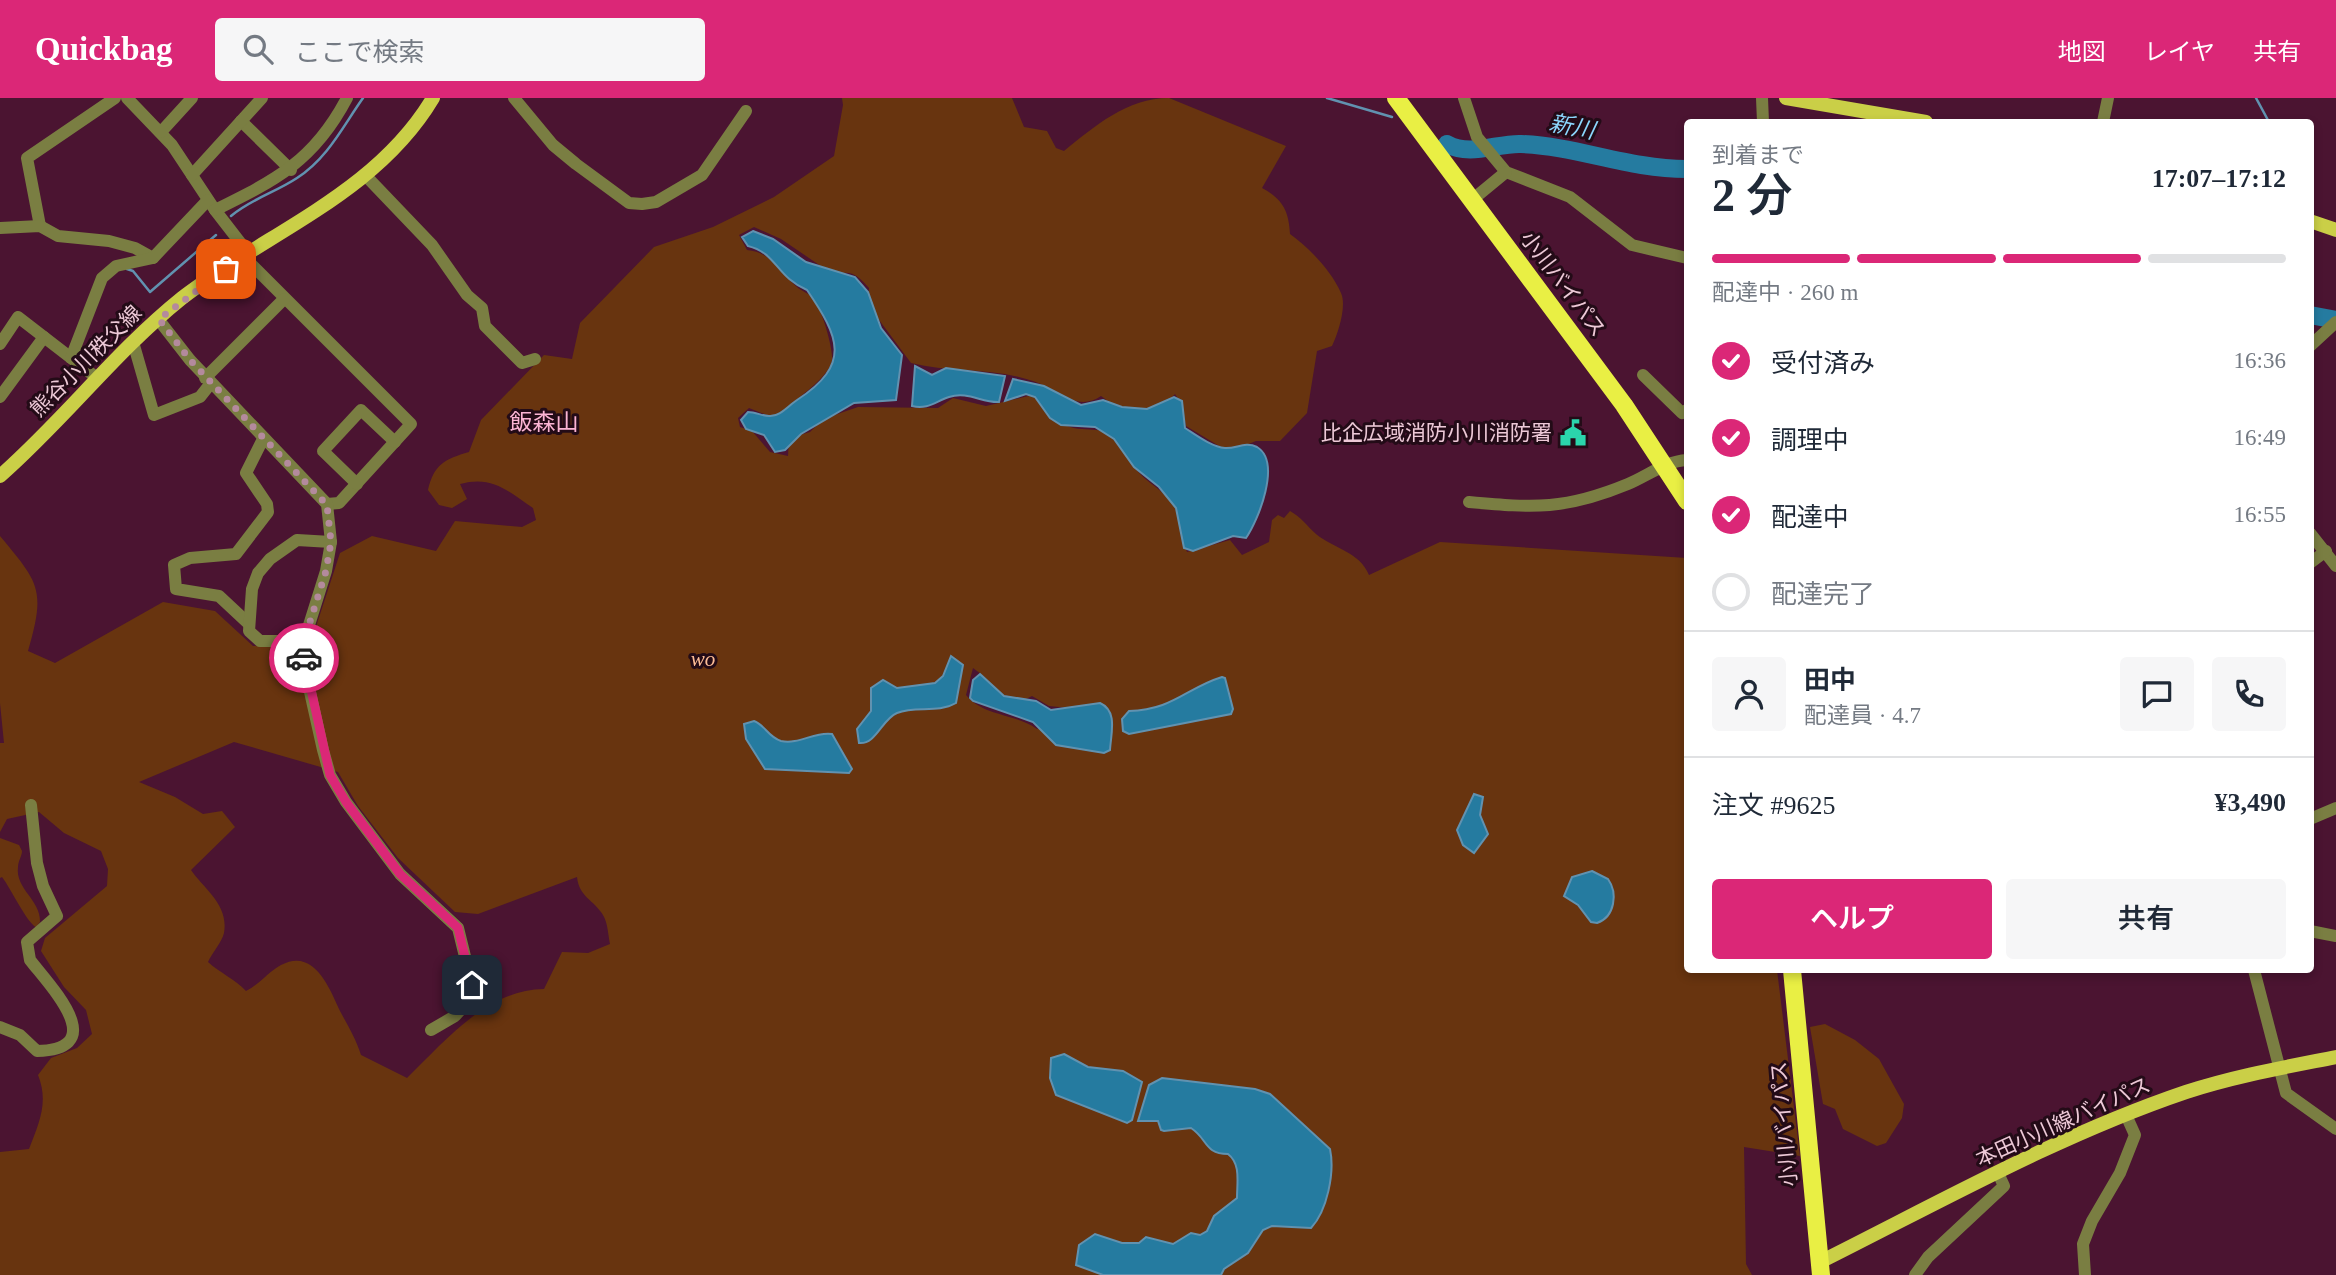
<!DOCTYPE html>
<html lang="ja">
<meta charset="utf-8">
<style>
:root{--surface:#fff;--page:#f6f6f7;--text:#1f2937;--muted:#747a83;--line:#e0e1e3;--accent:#db2777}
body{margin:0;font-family:"Times New Roman","Noto Sans JP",serif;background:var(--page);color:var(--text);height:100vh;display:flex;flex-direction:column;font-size:26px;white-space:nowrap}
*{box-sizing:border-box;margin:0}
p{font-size:23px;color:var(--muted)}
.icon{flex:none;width:38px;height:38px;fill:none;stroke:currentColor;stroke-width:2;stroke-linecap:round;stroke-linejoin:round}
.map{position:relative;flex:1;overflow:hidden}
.sheet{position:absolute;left:1684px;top:21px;width:630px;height:854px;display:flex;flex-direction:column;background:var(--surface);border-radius:7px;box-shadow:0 4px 10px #0003}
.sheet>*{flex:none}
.pin{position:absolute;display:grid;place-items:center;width:60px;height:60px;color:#fff;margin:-30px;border-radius:14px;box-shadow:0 4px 10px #0006}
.courier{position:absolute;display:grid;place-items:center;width:70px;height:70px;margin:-35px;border:5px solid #db2777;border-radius:50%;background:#fff;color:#222;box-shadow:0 2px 9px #0007}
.overview em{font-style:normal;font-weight:600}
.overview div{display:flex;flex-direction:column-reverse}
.overview{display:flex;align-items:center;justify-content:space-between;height:119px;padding:0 28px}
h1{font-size:46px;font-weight:600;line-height:52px}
.bar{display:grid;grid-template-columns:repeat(4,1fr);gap:10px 7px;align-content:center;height:84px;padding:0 28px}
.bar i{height:9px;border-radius:5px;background:var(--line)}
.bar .active{background:var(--accent)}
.bar p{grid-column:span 4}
.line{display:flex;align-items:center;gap:18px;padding:0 28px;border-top:2px solid var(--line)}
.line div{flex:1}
.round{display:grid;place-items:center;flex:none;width:74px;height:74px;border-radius:7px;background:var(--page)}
ol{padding:0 28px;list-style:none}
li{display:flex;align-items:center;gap:21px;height:77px}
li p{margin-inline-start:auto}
li .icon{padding:7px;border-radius:50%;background:var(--accent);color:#fff;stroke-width:4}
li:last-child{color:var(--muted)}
li i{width:38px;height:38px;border:4px solid var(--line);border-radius:50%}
.action{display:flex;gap:14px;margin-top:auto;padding:14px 28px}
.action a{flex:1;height:80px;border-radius:7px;background:var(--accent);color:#fff;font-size:28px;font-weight:600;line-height:80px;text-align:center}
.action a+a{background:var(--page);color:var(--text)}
header{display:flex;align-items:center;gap:42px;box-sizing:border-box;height:98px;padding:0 35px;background:var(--accent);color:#fff}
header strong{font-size:33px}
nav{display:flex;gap:38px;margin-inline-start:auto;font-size:24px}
.search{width:490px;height:63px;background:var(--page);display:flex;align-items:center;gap:18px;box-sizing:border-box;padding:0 24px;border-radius:7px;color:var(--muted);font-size:26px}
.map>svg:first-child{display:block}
.green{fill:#68340f;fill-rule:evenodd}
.water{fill:#257ba0;stroke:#6192b0;stroke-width:2}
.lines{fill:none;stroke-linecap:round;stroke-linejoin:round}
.stream{stroke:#6192b0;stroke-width:2.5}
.river{stroke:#257ba0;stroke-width:18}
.minor{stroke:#7a7e42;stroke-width:12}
.major{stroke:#cacf47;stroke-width:14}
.highway{stroke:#e9ef44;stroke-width:18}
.done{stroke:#b48a9d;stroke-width:7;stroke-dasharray:0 12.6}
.route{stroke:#db2777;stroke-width:9}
.labels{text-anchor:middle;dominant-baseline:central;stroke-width:6;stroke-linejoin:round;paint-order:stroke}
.street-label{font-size:21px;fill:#edc9d7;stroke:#230b17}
.poi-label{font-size:21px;fill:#edc9d7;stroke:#230b17;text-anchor:end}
.park-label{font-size:21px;font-style:italic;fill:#febd96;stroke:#230b17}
.water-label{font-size:23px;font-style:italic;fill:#8cd7fd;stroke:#230b17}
.neighbourhood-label{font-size:23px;fill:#fbb4d3;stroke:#230b17}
</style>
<header>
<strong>Quickbag</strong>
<div class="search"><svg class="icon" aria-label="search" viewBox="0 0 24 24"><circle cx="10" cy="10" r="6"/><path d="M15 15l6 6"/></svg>ここで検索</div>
<nav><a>地図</a><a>レイヤ</a><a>共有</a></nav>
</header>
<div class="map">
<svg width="2336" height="1177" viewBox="0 0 2336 1177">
<rect width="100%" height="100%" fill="#4b1431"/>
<!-- green -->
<g class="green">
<path d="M842 0H1012L1024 29 1047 33 1056 50 1064 53C1095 28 1127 0 1169 0L1286 48 1262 90C1283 101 1289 114 1290 136 1309 150 1331 172 1341 195 1347 208 1338 236 1332 248L1317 253 1307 315 1280 343H1256L1229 354 1186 328 1181 305 1175 296 1160 311 1120 312 1101 298C1077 315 1057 291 1033 283 993 269 951 275 911 265L868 207 869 190C858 178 852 171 834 177L781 141 754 129 739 137 747 152C772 154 779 174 797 189 801 193 811 196 814 201 821 209 834 252 832 263 828 282 790 303 777 321L749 310 738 320 740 329 752 333 770 354 788 358 789 340 810 334 823 321 858 309 938 310 953 300 986 308 1037 296C1049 314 1059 330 1082 331 1092 332 1099 331 1109 335 1123 342 1124 352 1131 364 1141 384 1172 394 1178 417 1181 429 1182 441 1187 454L1230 442 1242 457 1269 444 1272 422 1278 417 1284 420 1290 413C1301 419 1307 428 1316 436 1334 451 1359 453 1369 477L1440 444 1687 460V872H1777L1800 1058 1744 1049 1746 1166 1752 1177H0V1054L29 1051C39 1025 49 1004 38 977L51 960 77 950 92 936 86 912 64 889 41 853 45 840 107 788 108 771 101 753 64 735 39 714 7 721 0 734V645H4L0 605V438C39 485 46 491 28 553L55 565 163 504 215 513 253 548 310 547 340 455 372 438 436 453 455 423 522 429 536 422 533 410C508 393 492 377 460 386L467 401 452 410 439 407 428 392C434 366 445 361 469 354L481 322 544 257 572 261 580 225 654 149 713 129 774 99 834 58 843 7ZM973 570 981 576 995 597 1016 606 1032 598 1049 608 1079 611 1037 631C1015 615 984 619 966 597ZM234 644 338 674 358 708 398 760 455 814 478 816 577 779C579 799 594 802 603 817 608 825 608 837 610 846L588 855 562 854 544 891C487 892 447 941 407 980L361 957C356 941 348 928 340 913 330 891 314 849 281 867 268 874 260 886 246 893 235 881 220 875 208 864 212 855 222 844 224 835 229 807 204 791 191 772L235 729 222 713 203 716 175 699 139 684Z"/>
<path d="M0 740 19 747 22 753C22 758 18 763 18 769 15 791 41 802 40 824L36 829C27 825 10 789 2 779L0 780Z"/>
<polygon points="1825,926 1855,942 1879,961 1904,1006 1902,1020 1886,1045 1877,1048 1843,1031 1835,1011 1823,1006 1810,929"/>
</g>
<!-- water -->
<g class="water">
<path d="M753 133 773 141 806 164 855 179 868 194 881 230 902 257 896 302 854 305 801 336 785 352 775 354 764 337 746 331 741 322 748 314C756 314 762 318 769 318 780 319 789 307 797 302 852 266 839 239 807 192 776 179 777 155 748 148L742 139Z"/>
<path d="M915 268 932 277 946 270 1005 278 999 304C982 305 968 293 949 299 936 303 928 312 912 308Z"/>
<path d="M1013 281 1044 288 1081 307 1103 302 1122 309 1147 311 1174 299 1182 303 1185 330C1196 337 1212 349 1225 350 1236 351 1245 343 1257 349 1282 364 1258 423 1246 440L1233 438 1193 453 1184 450 1176 410 1159 389 1134 369 1114 341 1095 329 1061 327 1050 320 1035 299 1026 296 1005 303Z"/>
<path d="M951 558 963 567 956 605C937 616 916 607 897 615 882 621 876 647 859 645L857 631 871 613V590L883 582 897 590 935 585 943 578Z"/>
<path d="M980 576 1004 598 1036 603 1051 612 1100 605C1118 613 1111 635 1110 652L1104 655 1056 647 1033 624 973 603 970 600 973 582Z"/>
<path d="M1222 579 1225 580 1233 611 1231 616 1129 636 1123 633 1122 621 1129 613C1173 612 1186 590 1222 579Z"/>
<path d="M754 623C765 627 768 639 781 643 799 647 815 633 832 636L852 671 849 675 765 671 746 641 744 626Z"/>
<polygon points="1474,696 1483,699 1480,717 1488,736 1474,755 1463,747 1457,732"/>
<path d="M1592 773 1608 781C1618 795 1615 819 1597 825L1591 824 1578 807 1564 798 1572 779Z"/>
<polygon points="1064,956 1088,969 1123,973 1142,984 1132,1022 1127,1025 1056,997 1050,980 1051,960"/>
<path d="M1162 980 1255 991 1270 996 1330 1051C1335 1075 1327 1113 1311 1130L1272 1128 1263 1132 1248 1155 1224 1171 1221 1177H1103L1076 1167 1079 1147 1095 1136 1122 1145H1139L1146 1139 1173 1146 1191 1135 1200 1137 1207 1133 1214 1118 1237 1100C1237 1084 1241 1066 1228 1056 1204 1056 1208 1041 1191 1030L1164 1033 1161 1032 1158 1023H1138L1149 987Z"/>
</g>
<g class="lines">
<!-- stream -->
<g class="stream">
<polyline points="1327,0 1392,19"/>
<polyline points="2256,0 2269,24"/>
<path d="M231 118C251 101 276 94 297 80 328 60 343 28 363 0"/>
<polyline points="127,171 133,173 150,194 216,137"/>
</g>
<!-- river -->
<g class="river">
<path d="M1447 46C1470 59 1497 45 1521 46 1577 48 1628 71 1687 71"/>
<polyline points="2310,217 2336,222"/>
</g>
<!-- minor -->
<g class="minor">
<polyline points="127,0 172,47 215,112 249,156"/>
<polyline points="514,0 553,47 576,66 629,105 642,106 656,104 702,77 746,13"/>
<polyline points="1464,0 1477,39 1506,74 1570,99 1632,147 1687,160"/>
<polyline points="1762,0 1763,24"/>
<polyline points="241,23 291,72"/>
<polyline points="2103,24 2108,0"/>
<polyline points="161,34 192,0"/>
<polyline points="192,77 262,0"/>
<polyline points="366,78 432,147 467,197 482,210 485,228 522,265 535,261"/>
<polyline points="1472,102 1506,74"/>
<path d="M215 112C276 82 314 63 347 0"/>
<polyline points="40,128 27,60 115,0"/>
<polyline points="0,130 40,128 58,138 109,143 135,150 153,160"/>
<polyline points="245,160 411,326 339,405 327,406"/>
<polyline points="158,221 190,262 327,406 331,444 326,473 304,543 306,576 323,652 330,677 346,704 400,776 458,830 472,887 466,906 455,918 431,932"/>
<polyline points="133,244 154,317 200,299 211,285"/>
<polyline points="0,246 18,219 97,280"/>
<polyline points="2310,248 2336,224"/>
<polyline points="71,260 102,180 116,168 153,160 208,102"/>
<polyline points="1643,277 1682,315 1687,312"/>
<polyline points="205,280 284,201"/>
<polyline points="0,299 44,239"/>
<polyline points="357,386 323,353 361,312 395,344"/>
<path d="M1469 404C1535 410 1565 412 1628 386 1647 378 1666 363 1687 362"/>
<polyline points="2310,435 2336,468"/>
<polyline points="2310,465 2326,453"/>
<polyline points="249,526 219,498 176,491 174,467 190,460 236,456 268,414 267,406 246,375 263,341"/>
<polyline points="304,543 260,543 249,533 252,491 258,475 270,461 297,442 331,444"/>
<polyline points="2310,721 2336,710"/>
<polyline points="2310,833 2336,838"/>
<polyline points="2254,872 2286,995 2336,1031"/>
<path d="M0 929 20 937 37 953C112 951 50 888 30 862L27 844 57 818 43 788 37 765 31 707"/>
<polyline points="1915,1177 1928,1159 2004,1088 1998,1075"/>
<polyline points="2085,1177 2083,1146 2092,1123 2120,1075 2135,1037 2126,1017"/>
</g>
<!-- major -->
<g class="major">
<polyline points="1786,0 1926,24"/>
<polyline points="2310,123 2336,132"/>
<path d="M0 378C64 322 116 253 182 200 267 134 376 96 433 0"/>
<path d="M1820 1164C1940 1104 2059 1037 2186 994 2235 978 2286 969 2336 959"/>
</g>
<!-- highway -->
<g class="highway">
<polyline points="1396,0 1624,307 1687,403"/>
<polyline points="1792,872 1821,1177"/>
</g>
</g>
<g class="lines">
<!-- done -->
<polyline class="done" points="226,171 159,221 190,262 327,407 331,444 326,473 304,543 304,560"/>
<!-- route -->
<polyline class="route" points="304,560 330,677 346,704 400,776 458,830 472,887"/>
</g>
<!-- icons -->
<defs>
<g id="civic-bare" transform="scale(2.1)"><path d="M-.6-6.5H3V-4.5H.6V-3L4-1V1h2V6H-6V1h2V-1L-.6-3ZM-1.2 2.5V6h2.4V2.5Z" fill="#2bd5ac" stroke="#230b17" stroke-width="2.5" paint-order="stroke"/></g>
</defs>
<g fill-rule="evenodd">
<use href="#civic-bare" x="1573" y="335"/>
</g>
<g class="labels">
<!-- street labels -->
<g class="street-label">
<text transform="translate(1563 186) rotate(53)">小川バイパス</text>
<text transform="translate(86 263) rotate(-45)">熊谷小川秩父線</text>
<text transform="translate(2063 1024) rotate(-24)">本田小川線バイパス</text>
<text transform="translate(1784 1026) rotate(-95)">小川バイパス</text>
</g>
<!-- poi labels -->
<g class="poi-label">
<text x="1552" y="335">比企広域消防小川消防署</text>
</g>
<!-- park labels -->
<g class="park-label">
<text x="703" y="561">wo</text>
</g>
<!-- water labels -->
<g class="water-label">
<text transform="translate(1572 29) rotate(11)">新川</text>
</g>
<!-- neighbourhood labels -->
<g class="neighbourhood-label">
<text x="544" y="324">飯森山</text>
</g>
</g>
</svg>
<div class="pin" style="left:226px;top:171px;background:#ea580c"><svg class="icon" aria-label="bag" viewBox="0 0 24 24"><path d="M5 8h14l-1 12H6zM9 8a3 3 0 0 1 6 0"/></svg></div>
<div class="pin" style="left:472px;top:887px;background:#1f2937"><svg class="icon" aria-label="home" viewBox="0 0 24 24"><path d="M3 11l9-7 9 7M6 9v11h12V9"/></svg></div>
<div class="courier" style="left:304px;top:560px"><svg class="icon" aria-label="car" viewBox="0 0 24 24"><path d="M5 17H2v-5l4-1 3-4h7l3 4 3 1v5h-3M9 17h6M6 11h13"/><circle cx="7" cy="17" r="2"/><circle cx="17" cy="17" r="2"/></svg></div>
<section class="sheet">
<div class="overview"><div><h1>2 分</h1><p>到着まで</p></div><em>17:07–17:12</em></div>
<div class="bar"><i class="active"></i><i class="active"></i><i class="active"></i><i></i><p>配達中 · 260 m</p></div>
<ol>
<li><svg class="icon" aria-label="check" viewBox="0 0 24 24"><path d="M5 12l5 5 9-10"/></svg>受付済み<p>16:36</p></li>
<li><svg class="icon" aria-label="check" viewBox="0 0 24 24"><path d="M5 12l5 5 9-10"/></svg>調理中<p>16:49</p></li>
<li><svg class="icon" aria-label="check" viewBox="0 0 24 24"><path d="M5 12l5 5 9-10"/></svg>配達中<p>16:55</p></li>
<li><i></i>配達完了</li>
</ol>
<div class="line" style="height:126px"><a class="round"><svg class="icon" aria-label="person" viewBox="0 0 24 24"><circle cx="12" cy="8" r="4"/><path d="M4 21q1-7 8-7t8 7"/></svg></a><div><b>田中</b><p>配達員 · 4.7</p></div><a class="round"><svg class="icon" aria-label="chat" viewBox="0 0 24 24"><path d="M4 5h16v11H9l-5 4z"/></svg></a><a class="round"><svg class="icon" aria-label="phone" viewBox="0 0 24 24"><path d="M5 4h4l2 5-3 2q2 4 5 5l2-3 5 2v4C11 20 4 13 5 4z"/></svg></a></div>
<div class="line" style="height:91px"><div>注文 #9625</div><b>¥3,490</b></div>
<div class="action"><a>ヘルプ</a><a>共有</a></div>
</section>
</div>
